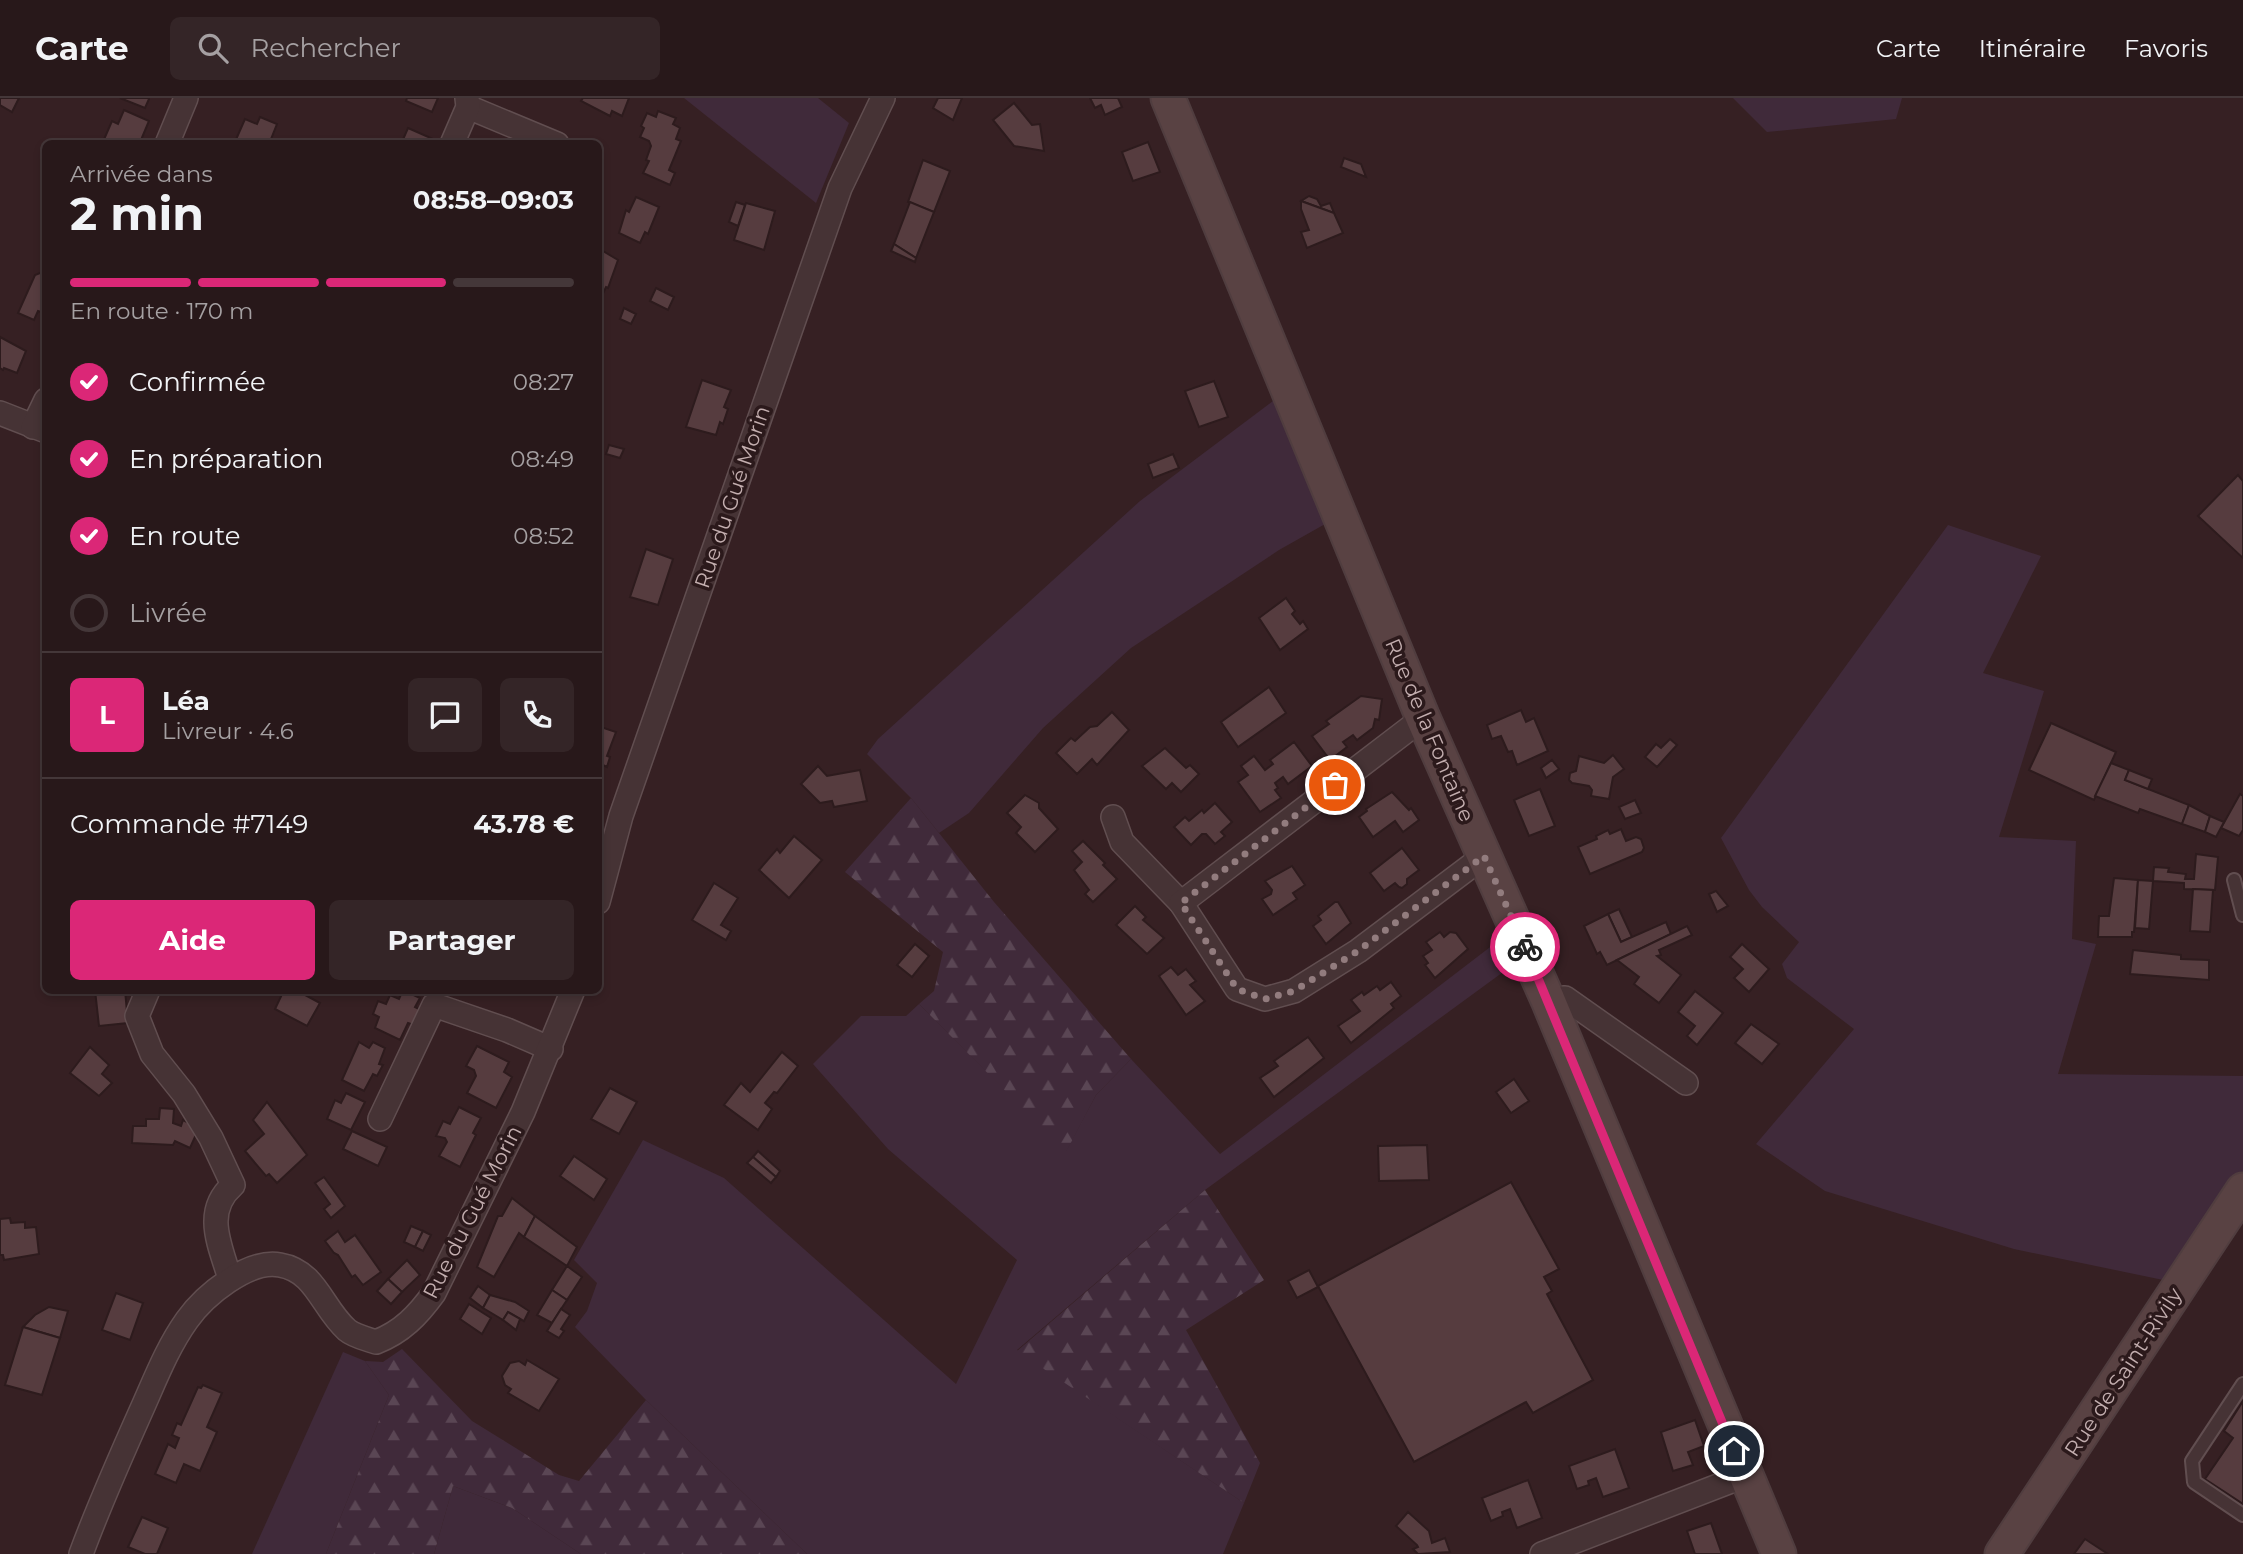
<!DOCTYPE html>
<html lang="fr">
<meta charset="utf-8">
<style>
:root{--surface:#28181a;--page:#342527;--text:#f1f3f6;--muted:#a5a0a2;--line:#443739;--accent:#db2777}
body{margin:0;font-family:Montserrat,sans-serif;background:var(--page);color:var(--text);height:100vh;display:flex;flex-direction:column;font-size:26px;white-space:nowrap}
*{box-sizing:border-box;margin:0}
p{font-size:23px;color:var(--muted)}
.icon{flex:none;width:38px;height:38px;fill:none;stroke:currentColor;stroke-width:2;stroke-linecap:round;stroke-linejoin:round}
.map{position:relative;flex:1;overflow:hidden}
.drawer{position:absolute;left:42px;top:42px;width:560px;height:854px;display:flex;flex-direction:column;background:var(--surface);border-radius:10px;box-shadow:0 4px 10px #0003,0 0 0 2px var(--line)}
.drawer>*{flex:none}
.pin{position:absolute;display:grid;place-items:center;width:60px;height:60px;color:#fff;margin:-30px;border:4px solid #fff;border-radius:50%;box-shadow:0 2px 7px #0007}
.courier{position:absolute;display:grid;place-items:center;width:70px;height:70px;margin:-35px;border:5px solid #db2777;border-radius:50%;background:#fff;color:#222;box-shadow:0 2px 9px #0007}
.summary em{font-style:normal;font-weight:700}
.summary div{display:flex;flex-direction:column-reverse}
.summary{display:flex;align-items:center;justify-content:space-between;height:119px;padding:0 28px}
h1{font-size:46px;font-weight:700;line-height:52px}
.bar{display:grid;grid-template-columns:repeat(4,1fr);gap:10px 7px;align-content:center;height:84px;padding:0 28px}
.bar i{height:9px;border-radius:5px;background:var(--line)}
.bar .current{background:var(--accent)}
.bar p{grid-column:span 4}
.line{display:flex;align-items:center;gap:18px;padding:0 28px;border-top:2px solid var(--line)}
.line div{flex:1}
.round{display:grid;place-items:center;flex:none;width:74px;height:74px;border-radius:10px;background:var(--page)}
ol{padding:0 28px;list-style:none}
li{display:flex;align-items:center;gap:21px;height:77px}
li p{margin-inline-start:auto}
li .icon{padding:7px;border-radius:50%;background:var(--accent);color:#fff;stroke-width:4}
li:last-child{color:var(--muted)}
li i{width:38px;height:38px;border:4px solid var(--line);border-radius:50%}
.action{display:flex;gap:14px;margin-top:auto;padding:14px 28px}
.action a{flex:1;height:80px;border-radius:10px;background:var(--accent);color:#fff;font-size:28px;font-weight:700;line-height:80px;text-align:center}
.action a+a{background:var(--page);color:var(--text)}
header{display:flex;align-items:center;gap:42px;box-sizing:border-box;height:98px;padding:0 35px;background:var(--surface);border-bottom:2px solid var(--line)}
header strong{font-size:33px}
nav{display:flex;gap:38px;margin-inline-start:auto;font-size:24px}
.search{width:490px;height:63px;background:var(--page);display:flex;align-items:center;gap:18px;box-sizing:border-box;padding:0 24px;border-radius:10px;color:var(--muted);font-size:26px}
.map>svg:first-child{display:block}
.grass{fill:#402a3a}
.forest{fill:url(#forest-firs)}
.building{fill:#563c3f;stroke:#2d1b1d;stroke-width:2}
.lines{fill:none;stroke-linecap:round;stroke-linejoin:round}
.lane-casing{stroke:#614e50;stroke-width:16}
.street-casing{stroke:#614e50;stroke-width:26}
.secondary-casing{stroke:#503d3f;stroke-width:37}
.lane{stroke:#463335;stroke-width:12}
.street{stroke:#463335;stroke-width:23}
.secondary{stroke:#594243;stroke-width:33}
.done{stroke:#927c7e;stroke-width:7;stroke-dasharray:0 12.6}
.route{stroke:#db2777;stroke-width:9}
.labels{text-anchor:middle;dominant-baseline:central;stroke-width:7;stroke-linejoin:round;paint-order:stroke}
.street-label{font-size:21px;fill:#c3aeaf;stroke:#2b191b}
</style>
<header>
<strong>Carte</strong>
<div class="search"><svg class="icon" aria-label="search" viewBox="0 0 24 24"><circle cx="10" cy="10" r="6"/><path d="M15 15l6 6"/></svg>Rechercher</div>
<nav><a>Carte</a><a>Itinéraire</a><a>Favoris</a></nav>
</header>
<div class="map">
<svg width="2243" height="1456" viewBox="0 0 2243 1456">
<defs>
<pattern id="forest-firs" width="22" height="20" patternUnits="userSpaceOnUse" patternTransform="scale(1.75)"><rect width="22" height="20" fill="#402a3a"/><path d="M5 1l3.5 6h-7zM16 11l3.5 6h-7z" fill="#5a4654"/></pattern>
</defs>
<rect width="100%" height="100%" fill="#362023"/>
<!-- grass -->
<g class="grass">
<polygon points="684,0 818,0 849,25 816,105"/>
<polygon points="1733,0 1902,0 1896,21 1767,34"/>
<polygon points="1273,303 1286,309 1334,421 1279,452 1131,550 1043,630 969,715 939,735 911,700 867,656 878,641 1140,403"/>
<polygon points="1948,427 2041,458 1983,575 2044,593 1999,739 2076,743 2072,841 2096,846 2058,976 2243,978 2243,1120 2197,1189 2014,1151 1825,1093 1756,1046 1854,931 1787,880 1782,866 1799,844 1762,809 1749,792 1721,740"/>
<polygon points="1498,843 1510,869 1205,1092 1017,1252 1244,1405 1223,1456 807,1456 646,1302 575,1229 587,1213 597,1185 574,1162 643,1042 724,1080 956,1286 1017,1162 888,1051 813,966 861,918 906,918 919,906 1066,1053 1096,997 1131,961 1220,1056"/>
<polygon points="343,1254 365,1263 389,1297 326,1456 252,1456"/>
<polygon points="453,1388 512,1410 581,1456 434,1456"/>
</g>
<!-- forest -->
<g class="forest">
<polygon points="911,700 994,804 1131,961 1096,997 1066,1054 919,906 934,893 943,854 845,774"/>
<polygon points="1205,1092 1264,1182 1186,1232 1260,1365 1244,1405 1017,1253"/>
<polygon points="402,1251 472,1323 559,1377 579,1383 646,1302 807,1456 581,1456 512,1410 453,1388 434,1456 326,1456 389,1297 365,1263 383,1264"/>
</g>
<!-- building -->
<g class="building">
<polygon points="0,0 19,0 12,14 0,7"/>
<polygon points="120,0 149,0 149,1 145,10"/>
<polygon points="407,0 438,0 432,14 406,3"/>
<polygon points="583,0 629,0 622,18 612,13 610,18 581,3"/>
<polygon points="938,0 962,0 953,22 933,10"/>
<polygon points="1090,0 1118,0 1122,9 1105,17 1101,7 1095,10"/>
<polygon points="1014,5 1032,27 1040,26 1044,53 1014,48 993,22"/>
<polygon points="124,12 149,23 141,42 144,43 143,46 102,46 112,23 118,26"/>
<polygon points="658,13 676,20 673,26 680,30 676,41 681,43 669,72 675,75 670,87 643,75 649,63 646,62 651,48 649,43 640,39 644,30 641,28 647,15 656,19"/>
<polygon points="260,19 277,26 269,46 234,46 245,21 257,26"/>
<polygon points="408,30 433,41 431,46 401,46"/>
<polygon points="1148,44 1160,74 1133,83 1122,54"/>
<polygon points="1344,60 1361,66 1366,79 1341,69"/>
<polygon points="923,62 950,73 934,114 908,104"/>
<polygon points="1309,98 1317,101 1321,108 1330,105 1334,115 1301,103"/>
<polygon points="636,99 659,109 648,136 645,134 640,145 619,135 626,112 629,114"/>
<polygon points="1301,103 1334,115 1343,135 1307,150 1301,134 1309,132 1301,111"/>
<polygon points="736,104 745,107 738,128 729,124"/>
<polygon points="910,104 934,114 916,160 894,146"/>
<polygon points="746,105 775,113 764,152 734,142"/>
<polygon points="894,146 916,160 915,164 891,153"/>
<polygon points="598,150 618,162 608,190 606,189 601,200 598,198"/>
<polygon points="45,173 46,212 44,215 38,213 34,222 18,215 35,177"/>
<polygon points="656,190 674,199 668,212 650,203"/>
<polygon points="624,210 636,216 631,226 620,221"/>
<polygon points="0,239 26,253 17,275 4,270 3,272 0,270"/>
<polygon points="702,282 731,292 724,309 728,311 723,326 720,324 716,337 686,329"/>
<polygon points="1214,283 1228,319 1199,329 1185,293"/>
<polygon points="609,347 624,351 620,360 606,356"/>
<polygon points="1173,356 1179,370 1153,380 1148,366"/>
<polygon points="2238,377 2243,383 2243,460 2198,418"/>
<polygon points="646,451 673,461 658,507 630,499"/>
<polygon points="1286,500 1295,513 1292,516 1300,526 1303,523 1308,531 1280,552 1259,520"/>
<polygon points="1269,589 1286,615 1238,649 1221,624"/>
<polygon points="1361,598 1382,601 1379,622 1375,621 1373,630 1357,642 1353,637 1343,644 1347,649 1330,662 1312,638 1329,626 1326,623"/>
<polygon points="1521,612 1526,624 1534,620 1548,653 1517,667 1512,653 1508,654 1501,638 1492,641 1487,627"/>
<polygon points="1112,614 1129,632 1097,667 1092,661 1077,676 1056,655 1071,640 1075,643 1090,629 1097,628"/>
<polygon points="2051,625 2116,654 2094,702 2029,672"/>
<polygon points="598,628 616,634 607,658 610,659 607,669 601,666 598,672"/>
<polygon points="1670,641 1677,647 1657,669 1645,659 1656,646 1661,650"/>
<polygon points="1294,644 1312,668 1288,686 1283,679 1275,685 1278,690 1275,692 1281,700 1260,714 1238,684 1248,677 1241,668 1254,658 1265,672 1273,666 1270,662"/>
<polygon points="1165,650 1186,670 1190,667 1199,676 1181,694 1172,685 1166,691 1142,668"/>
<polygon points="1613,657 1624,671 1613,679 1609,701 1591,698 1592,692 1589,688 1572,685 1569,682 1570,675 1576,673 1579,658 1604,665"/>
<polygon points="1552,662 1559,671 1546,680 1541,670"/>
<polygon points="2111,665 2129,672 2125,682 2189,707 2182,726 2140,711 2138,715 2095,698"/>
<polygon points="818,668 827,678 860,672 867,703 834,709 832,703 820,705 801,686"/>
<polygon points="2129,672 2152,681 2148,691 2125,682"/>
<polygon points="1540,691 1555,728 1529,738 1514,702"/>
<polygon points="1392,694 1409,712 1411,710 1419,722 1403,734 1395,723 1373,739 1359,719 1367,713 1366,711"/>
<polygon points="2240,696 2243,698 2243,732 2239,738 2221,730"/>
<polygon points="1025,697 1039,705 1039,710 1058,731 1035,754 1016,735 1021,729 1007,715"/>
<polygon points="1635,702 1641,715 1625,721 1619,709"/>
<polygon points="1215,705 1232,724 1221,734 1225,738 1215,746 1206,736 1202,736 1191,747 1174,729 1185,719 1189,723 1202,712 1204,715"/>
<polygon points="2189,707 2210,718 2205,734 2182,726"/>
<polygon points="2210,718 2224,724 2216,739 2205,734"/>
<polygon points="1621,731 1626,743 1636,739 1641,741 1644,750 1642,754 1590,776 1578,749 1597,741 1596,738 1608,732 1610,736"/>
<polygon points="794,738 822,762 789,800 759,772 777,751 780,755"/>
<polygon points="1083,743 1105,765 1103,767 1117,781 1093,804 1085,796 1089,792 1074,772 1082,764 1072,753"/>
<polygon points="1402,750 1419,772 1407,781 1407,786 1402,790 1399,789 1395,785 1384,793 1370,775"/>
<polygon points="2196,756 2218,759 2215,792 2184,791 2184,785 2153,783 2154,769 2169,770 2168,774 2186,776 2185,781 2194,781"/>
<polygon points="1292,768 1305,787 1293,795 1297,801 1273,817 1262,801 1271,796 1272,792 1265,783"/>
<polygon points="2114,780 2138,782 2134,834 2132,834 2132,839 2098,839 2099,818 2109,818"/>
<polygon points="2138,782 2153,783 2149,831 2135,830"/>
<polygon points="714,785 738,800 721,827 731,833 726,842 692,822"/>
<polygon points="2193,791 2213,792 2210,834 2190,833"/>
<polygon points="1716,793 1728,808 1717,814 1709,796"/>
<polygon points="1335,804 1338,804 1351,825 1326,846 1313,828 1321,822 1318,818"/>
<polygon points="1135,808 1146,819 1143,822 1164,840 1147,856 1116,827"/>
<polygon points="1619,811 1632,839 1621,844 1608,816"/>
<polygon points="1608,816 1621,844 1666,824 1671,836 1607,867 1600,854 1597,856 1584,828"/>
<polygon points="1687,828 1692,837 1659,852 1661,857 1657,858 1681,877 1659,905 1634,886 1639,879 1617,862"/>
<polygon points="1440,834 1444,839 1450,834 1456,835 1468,851 1435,880 1425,867 1428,865 1423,858 1432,852 1426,844"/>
<polygon points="915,846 929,858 912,879 897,867"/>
<polygon points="1742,846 1769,871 1749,894 1734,880 1743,871 1730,859"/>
<polygon points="2133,852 2181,857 2181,861 2209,862 2209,882 2130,876"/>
<polygon points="1171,869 1178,877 1186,871 1196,883 1190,887 1205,903 1186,917 1159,878"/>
<polygon points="1391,884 1401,898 1391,906 1394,910 1351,945 1338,928 1360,913 1351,902 1362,894 1364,897 1377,888 1380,892"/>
<polygon points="95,892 125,892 128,925 99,928"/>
<polygon points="284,892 296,892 320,905 307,928 275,911"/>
<polygon points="403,892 420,900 415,909 421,912 414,927 408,925 400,942 375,930 379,919 373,916 378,903 386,906 390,897 399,901"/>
<polygon points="1695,893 1723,915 1697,947 1687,938 1695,928 1678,914"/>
<polygon points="1751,926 1779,946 1762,966 1735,945"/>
<polygon points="1308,939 1324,960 1274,999 1260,980 1278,968 1274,963"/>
<polygon points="359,944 369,950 373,944 385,950 379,966 383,967 377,978 373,976 364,993 342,982"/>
<polygon points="477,948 509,964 504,974 512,979 496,1010 467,995 476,978 474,972 466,968"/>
<polygon points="90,949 109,967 102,976 112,985 99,998 70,975"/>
<polygon points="782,954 798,968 777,995 774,994 765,1005 772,1011 758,1032 724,1007 741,985 750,994"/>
<polygon points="1514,981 1529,1003 1511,1015 1496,994"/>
<polygon points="610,990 637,1004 619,1036 591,1021"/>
<polygon points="346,995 365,1004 351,1032 327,1021 335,1002 341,1005"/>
<polygon points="267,1004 307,1057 277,1085 269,1076 266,1078 245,1053 264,1036 253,1022"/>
<polygon points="459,1009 481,1020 473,1035 476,1037 460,1069 439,1058 447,1044 445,1040 436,1038 443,1023 450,1026"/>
<polygon points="160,1010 174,1011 173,1025 181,1028 183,1022 199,1030 190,1050 175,1043 173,1047 132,1045 133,1028 146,1028 146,1021 159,1021"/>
<polygon points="352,1033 387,1049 378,1068 343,1051"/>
<polygon points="1427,1047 1429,1082 1379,1083 1378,1048"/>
<polygon points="758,1053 780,1073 776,1079 753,1059"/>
<polygon points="574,1058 607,1081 594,1102 560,1078"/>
<polygon points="753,1059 776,1079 771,1085 747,1065"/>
<polygon points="324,1079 345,1108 331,1120 324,1111 330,1106 315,1085"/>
<polygon points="1511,1084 1559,1171 1544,1179 1552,1193 1547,1196 1593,1282 1533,1315 1526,1304 1414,1364 1318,1188"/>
<polygon points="512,1100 535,1118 524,1139 519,1135 494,1179 477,1169 498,1118 502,1118"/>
<polygon points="535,1118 577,1149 567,1168 524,1139"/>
<polygon points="10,1120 11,1125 25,1124 25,1130 36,1129 39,1156 4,1162 3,1157 0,1157 0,1121"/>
<polygon points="411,1128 423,1133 415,1149 404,1144"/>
<polygon points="338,1133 345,1144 355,1137 381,1174 363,1187 355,1177 352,1179 338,1157 334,1155 325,1143"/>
<polygon points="423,1133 431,1137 423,1153 415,1149"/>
<polygon points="407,1162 420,1177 402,1194 388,1181"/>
<polygon points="567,1168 582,1179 567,1202 552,1192"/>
<polygon points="1309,1172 1318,1189 1297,1200 1288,1183"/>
<polygon points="388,1181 402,1194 391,1206 377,1193"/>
<polygon points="478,1188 490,1197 483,1210 470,1200"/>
<polygon points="552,1192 567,1202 552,1225 537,1217"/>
<polygon points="116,1195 143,1205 130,1242 102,1232"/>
<polygon points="490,1197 515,1204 529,1213 524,1223 508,1214 503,1222 483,1210"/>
<polygon points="469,1206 491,1220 482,1236 460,1221"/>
<polygon points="49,1209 68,1213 60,1240 23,1229 35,1217"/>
<polygon points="561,1211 570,1217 561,1231 564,1233 559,1240 547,1233"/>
<polygon points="508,1214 520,1221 516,1232 503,1222"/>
<polygon points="23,1229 60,1240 42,1297 5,1287"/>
<polygon points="527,1262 559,1281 539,1313 508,1295 511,1291 505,1287 502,1278 510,1265 519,1263 525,1267"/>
<polygon points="203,1287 222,1295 207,1329 217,1334 200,1373 184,1366 176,1385 155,1376 168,1346 175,1350 179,1340 172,1337 177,1325 181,1327 198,1289 201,1290"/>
<polygon points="2243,1303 2243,1406 2205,1381 2233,1340 2224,1333"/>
<polygon points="1695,1322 1704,1348 1688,1354 1693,1367 1673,1373 1661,1334"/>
<polygon points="1615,1351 1629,1390 1603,1399 1596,1380 1588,1383 1589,1387 1577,1391 1569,1368"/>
<polygon points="1528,1382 1542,1420 1517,1430 1510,1411 1502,1414 1503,1418 1491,1423 1482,1400"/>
<polygon points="1408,1414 1429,1433 1432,1445 1445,1440 1450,1454 1418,1456 1413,1451 1418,1449 1417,1447 1396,1428"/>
<polygon points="142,1419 168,1430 157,1456 145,1456 128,1449"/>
<polygon points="1711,1425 1722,1456 1695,1456 1687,1433"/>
<polygon points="2085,1441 2108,1456 2074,1456"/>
</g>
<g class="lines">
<!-- lane casing -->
<g class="lane-casing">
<g id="lane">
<polyline points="2234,782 2243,817"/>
<polyline points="2243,1286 2192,1363 2194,1384 2243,1417"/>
</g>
</g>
<!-- street casing -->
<g class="street-casing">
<g id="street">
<polyline points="468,9 557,46"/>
<polyline points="167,46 186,0"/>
<polyline points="452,46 468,9 467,0"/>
<polyline points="0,315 46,333"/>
<polyline points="33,329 46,302"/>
<polyline points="1113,719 1122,744 1181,805 1237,891 1265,901 1294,893 1358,853 1484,758"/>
<polyline points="598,804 621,718 840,90 883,0"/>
<polyline points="1181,805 1423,620"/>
<path d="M148 892 137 918 152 956 184 996 211 1040 233 1087C202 1114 221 1149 230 1181"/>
<polyline points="1548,902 1565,900 1686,985"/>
<polyline points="380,1021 434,907 507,932 551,951"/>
<path d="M81 1456C99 1407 120 1360 141 1313 155 1282 167 1250 187 1222 204 1198 248 1161 280 1167 316 1173 322 1210 347 1232 354 1238 367 1241 376 1244 402 1234 418 1217 434 1195L523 1014 573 892"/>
<polyline points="1542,1456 1744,1378"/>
</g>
</g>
<!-- secondary casing -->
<g class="secondary-casing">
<g id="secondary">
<polyline points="1168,0 1423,620 1548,902 1779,1456"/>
<polyline points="2002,1456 2243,1092"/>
</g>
</g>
<!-- lane -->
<use href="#lane" class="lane"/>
<!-- street -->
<use href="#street" class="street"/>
<!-- secondary -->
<use href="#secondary" class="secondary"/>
</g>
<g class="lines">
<!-- done -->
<polyline class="done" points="1335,687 1181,805 1237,891 1265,901 1294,893 1358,853 1484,758 1525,849"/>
<!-- route -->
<polyline class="route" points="1525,849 1734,1353"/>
</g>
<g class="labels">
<!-- street labels -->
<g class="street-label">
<text transform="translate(732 399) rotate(-71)">Rue du Gué Morin</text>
<text transform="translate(1430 632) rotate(67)">Rue de la Fontaine</text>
<text transform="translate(472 1114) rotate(-63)">Rue du Gué Morin</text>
<text transform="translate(2123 1274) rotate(-57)">Rue de Saint-Rivily</text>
</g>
</g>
</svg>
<div class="pin" style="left:1335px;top:687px;background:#ea580c"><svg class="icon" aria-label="bag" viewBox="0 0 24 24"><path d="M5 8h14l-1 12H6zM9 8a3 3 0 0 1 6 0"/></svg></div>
<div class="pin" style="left:1734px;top:1353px;background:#1f2937"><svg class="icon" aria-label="home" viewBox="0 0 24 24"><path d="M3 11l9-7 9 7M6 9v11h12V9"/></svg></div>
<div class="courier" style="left:1525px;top:849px"><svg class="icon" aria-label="bike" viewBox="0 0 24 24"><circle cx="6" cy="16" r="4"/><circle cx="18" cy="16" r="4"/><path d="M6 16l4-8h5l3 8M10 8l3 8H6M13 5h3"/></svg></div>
<section class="drawer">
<div class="summary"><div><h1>2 min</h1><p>Arrivée dans</p></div><em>08:58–09:03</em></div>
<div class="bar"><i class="current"></i><i class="current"></i><i class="current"></i><i></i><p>En route · 170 m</p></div>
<ol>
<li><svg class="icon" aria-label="check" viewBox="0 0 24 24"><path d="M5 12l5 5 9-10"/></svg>Confirmée<p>08:27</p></li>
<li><svg class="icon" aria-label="check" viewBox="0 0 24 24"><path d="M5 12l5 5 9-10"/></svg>En préparation<p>08:49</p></li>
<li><svg class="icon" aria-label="check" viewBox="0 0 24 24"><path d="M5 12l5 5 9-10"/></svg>En route<p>08:52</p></li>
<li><i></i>Livrée</li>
</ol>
<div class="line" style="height:126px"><b class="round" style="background:var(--accent);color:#fff">L</b><div><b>Léa</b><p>Livreur · 4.6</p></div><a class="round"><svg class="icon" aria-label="chat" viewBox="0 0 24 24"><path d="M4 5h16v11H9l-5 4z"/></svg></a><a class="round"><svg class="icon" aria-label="phone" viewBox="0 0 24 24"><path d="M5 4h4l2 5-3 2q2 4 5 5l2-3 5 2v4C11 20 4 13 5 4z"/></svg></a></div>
<div class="line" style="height:91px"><div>Commande #7149</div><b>43.78 €</b></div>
<div class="action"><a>Aide</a><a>Partager</a></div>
</section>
</div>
